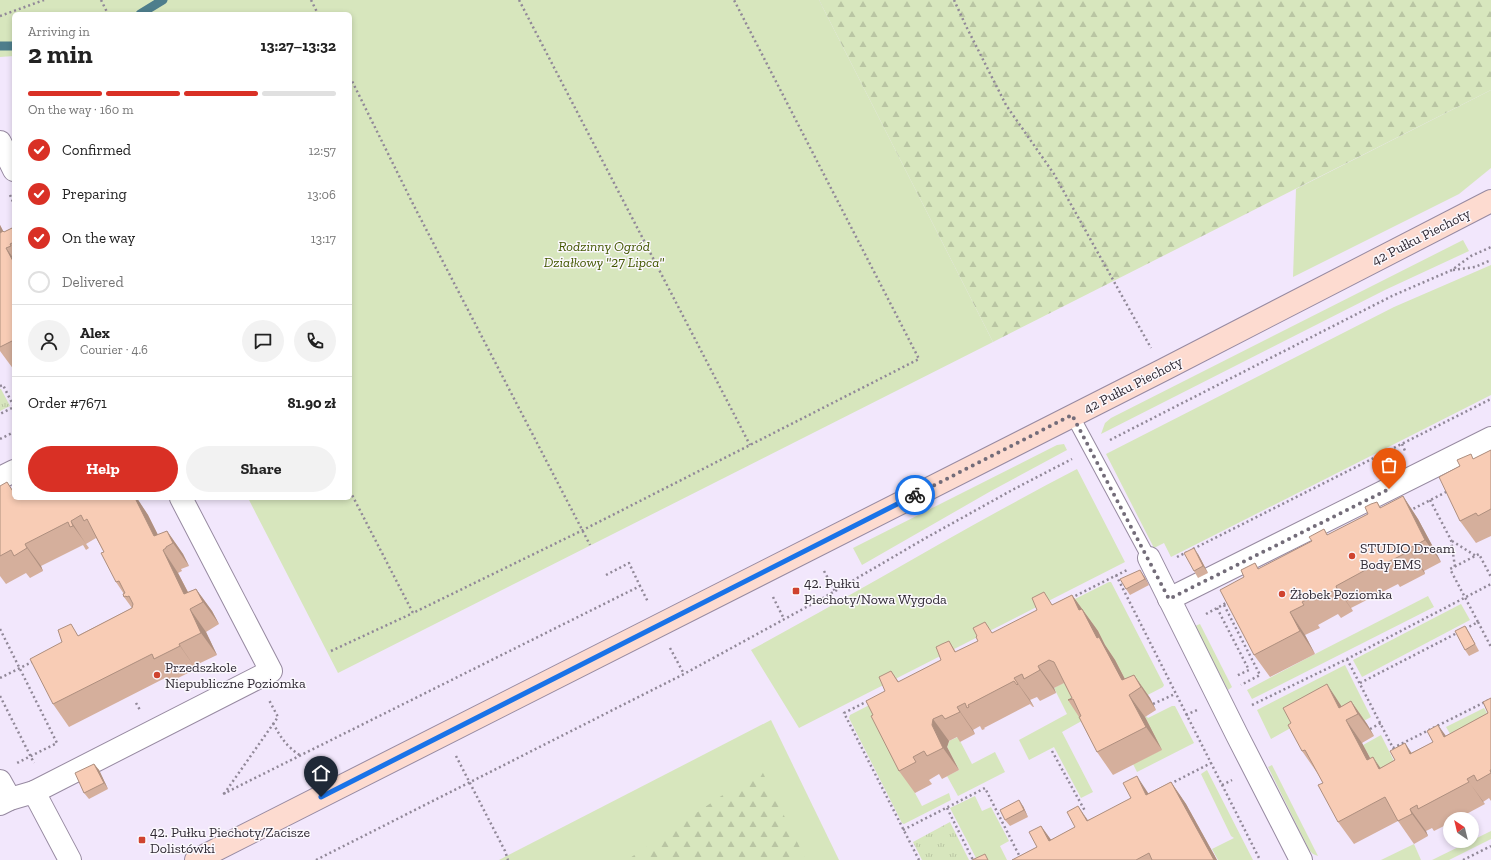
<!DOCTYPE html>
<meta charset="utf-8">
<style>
:root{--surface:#fff;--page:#f2f2f2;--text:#222;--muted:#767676;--line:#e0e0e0;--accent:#d93025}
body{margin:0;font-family:"Zilla Slab",serif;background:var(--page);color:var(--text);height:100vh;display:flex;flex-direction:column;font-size:15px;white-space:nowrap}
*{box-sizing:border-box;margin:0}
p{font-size:13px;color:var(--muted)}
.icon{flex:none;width:22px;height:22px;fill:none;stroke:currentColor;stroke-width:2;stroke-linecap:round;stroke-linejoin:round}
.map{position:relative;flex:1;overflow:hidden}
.sheet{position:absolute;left:12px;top:12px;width:340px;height:488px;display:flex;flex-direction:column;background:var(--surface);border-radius:6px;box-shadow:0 2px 6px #0003}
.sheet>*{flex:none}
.needle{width:26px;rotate:325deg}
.fabs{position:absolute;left:1443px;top:812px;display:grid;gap:8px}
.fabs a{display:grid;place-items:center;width:36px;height:36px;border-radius:50%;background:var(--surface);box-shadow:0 2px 6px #0003;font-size:20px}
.pin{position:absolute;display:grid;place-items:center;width:34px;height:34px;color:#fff;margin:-41px -17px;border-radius:50% 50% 50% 0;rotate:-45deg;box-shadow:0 0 4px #0007}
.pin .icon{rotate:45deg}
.courier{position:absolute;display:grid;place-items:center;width:40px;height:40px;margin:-20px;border:3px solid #1a73e8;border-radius:50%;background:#fff;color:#222;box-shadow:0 1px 5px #0007}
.summary em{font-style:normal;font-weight:700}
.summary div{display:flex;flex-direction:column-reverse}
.summary{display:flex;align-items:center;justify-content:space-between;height:68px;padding:0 16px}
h1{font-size:26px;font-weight:700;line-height:30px}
.bar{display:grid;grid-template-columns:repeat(4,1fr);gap:6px 4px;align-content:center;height:48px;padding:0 16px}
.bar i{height:5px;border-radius:3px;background:var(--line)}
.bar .on{background:var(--accent)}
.bar p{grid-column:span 4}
.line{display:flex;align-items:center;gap:10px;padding:0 16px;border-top:1px solid var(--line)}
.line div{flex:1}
.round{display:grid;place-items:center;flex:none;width:42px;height:42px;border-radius:21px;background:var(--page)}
ol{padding:0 16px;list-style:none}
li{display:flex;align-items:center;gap:12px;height:44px}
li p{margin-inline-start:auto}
li .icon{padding:4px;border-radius:50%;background:var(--accent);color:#fff;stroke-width:4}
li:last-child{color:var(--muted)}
li i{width:22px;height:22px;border:2px solid var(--line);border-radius:50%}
.action{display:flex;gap:8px;margin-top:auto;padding:8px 16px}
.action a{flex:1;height:46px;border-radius:24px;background:var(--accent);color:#fff;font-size:16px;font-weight:700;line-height:46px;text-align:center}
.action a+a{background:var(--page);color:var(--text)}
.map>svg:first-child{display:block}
.green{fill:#d7e6bd}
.forest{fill:url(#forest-firs)}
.park{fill:url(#park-tufts)}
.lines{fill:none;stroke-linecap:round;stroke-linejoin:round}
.stream{stroke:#4e7e8c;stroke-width:9}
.lane-casing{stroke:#978aa1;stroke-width:15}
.street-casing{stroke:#978aa1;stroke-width:24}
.secondary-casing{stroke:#978aa1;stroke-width:24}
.path{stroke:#918898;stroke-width:2.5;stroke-dasharray:2 3;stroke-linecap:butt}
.lane{stroke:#fff;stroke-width:13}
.street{stroke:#fff;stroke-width:22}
.secondary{stroke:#fddbd0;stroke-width:22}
.wall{fill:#d5af9c}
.shaded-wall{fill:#ae8f7f}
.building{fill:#f8ccb5;stroke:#ae8f7f}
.done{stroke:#736c79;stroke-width:4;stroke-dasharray:0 7.2}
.route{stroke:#1a73e8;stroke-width:5}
.poi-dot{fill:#cf432f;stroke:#fbf8fd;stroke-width:1.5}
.labels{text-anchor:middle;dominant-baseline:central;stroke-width:3;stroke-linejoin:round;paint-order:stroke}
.street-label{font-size:14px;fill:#2f2933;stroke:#fbf8fd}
.park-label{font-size:14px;font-style:italic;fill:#435701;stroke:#fbf8fd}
.poi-label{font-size:14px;fill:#2f2933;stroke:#fbf8fd;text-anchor:start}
</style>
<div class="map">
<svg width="1491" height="860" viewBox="0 0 1491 860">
<defs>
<pattern id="forest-firs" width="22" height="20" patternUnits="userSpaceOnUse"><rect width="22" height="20" fill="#d7e6bd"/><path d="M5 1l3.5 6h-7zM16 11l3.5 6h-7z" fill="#b9c5a3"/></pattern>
<pattern id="park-tufts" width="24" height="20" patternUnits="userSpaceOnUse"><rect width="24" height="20" fill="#d7e6bd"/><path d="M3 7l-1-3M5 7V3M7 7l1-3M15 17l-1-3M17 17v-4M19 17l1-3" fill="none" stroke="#b9c5a3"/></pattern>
</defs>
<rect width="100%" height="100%" fill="#f2e7fc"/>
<!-- green -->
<g class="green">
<polygon points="0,0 819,0 993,342 338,673 248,498 350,498 350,14 14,14 14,56 0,57"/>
<polygon points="1491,90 1491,168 1459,194 1293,277 1296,189"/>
<polygon points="1463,240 1469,251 1385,290 1101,434 1105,423 1111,418"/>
<polygon points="1491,265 1491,395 1171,557 1164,543 1154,548 1106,454 1394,307"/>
<polygon points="1064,444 1067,450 991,491 862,565 853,548 1057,445"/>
<path d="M1077 469 1125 562 799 728 751 650C860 591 967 526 1077 469Z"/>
<polygon points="1109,582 1111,582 1164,685 1163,687 1138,700 1113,661 1098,632 1061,606"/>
<polygon points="1428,596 1434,607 1252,699 1247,690 1315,654"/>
<polygon points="1461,604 1470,620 1362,677 1353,660"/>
<polygon points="1200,624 1232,687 1228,690 1195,626"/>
<polygon points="1345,665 1371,717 1353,727 1296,725 1271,739 1257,710"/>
<polygon points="1065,682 1087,718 1062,732 1093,792 1081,798 1054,747 1029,760 1019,740 1067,714 1054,688"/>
<polygon points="887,696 915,793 922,806 949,793 951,800 904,824 902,823 849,718 850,715"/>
<polygon points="1172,706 1175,706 1194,743 1137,772 1133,764 1161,750 1145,717 1146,716 1148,718"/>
<polygon points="1484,708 1491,720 1464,757 1446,727"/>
<polygon points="771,720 839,860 499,860"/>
<polygon points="1381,735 1396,765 1382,780 1363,745"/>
<polygon points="958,737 972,764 995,752 1005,772 958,796 947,776 959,770 947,747 949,741"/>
<polygon points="1272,765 1318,856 1313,854 1309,850 1268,767"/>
<polygon points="1207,770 1253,860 1218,860 1212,849 1234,838 1231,836 1201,774"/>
<polygon points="975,796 982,811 991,807 1009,841 1000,846 1007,860 977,860 950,808"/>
<polygon points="1491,831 1491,839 1449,860 1432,860"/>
<polygon points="1414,844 1421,860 1381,860"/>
</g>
<!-- forest -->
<g class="forest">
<polygon points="819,0 1491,0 1491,90 993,342"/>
<polygon points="761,769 806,860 627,860"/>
</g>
<!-- park -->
<g class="park">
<polygon points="0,389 1,389 10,406 0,411"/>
<polygon points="950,822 969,860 922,860 913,842"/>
</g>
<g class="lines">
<!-- stream -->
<g class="stream">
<polyline points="140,14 163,0"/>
<polyline points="0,46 14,46"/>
</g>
<!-- lane casing -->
<g class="lane-casing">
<polyline id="lane" points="1072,415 1149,558"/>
</g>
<!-- street casing -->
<g class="street-casing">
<g id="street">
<polyline points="0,142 14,170"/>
<polyline points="0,478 14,471"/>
<polyline points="1149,558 1237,735 1301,860"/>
<polyline points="1169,599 1491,438"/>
<polyline points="0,781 10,799"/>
<polyline points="34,792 271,671 181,498"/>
<polyline points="0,804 10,799 34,792 70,860"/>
</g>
</g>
<!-- secondary casing -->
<g class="secondary-casing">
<polyline id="secondary" points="196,860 1163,370 1491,201"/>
</g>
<!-- path -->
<g class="path">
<polyline points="101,0 108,14"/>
<polyline points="311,0 318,14"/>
<polyline points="519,0 750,445"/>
<polyline points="954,0 966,26 1006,105 1054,174 1151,348"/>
<polyline points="0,16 44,0"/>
<polyline points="350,77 413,204 590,545"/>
<polyline points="10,195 14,204"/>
<polyline points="1453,270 1475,267 1491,260"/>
<polyline points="0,386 3,385 14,407 0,414"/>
<polyline points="0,439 14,432"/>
<polyline points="1110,440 1392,296 1452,270 1471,256 1491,247"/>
<polyline points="1402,444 1406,453"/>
<polyline points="350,491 413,613 583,530 919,359 734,0"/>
<polyline points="1430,500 1451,540 1455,567"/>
<polyline points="1409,511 1448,491"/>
<polyline points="1452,541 1476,556"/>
<polyline points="1193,549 1491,399"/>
<polyline points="1177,557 1187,552"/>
<polyline points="824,571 835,591"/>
<polyline points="606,575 629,563 640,586"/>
<polyline points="1116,575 1260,860"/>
<polyline points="773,597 784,619"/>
<polyline points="1071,598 1127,570"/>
<polyline points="1224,605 1260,675 1241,685"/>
<polyline points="1217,608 1249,670 1236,676"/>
<polyline points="1206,614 1228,602"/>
<polyline points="1478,622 1491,647"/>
<polyline points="0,629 57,743 17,763"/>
<polyline points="1465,629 1478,622 1450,569 1479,554 1491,577"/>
<polyline points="670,648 684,674"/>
<polyline points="331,651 413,613"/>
<polyline points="1347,659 1393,748 1491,699"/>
<polyline points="0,678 34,661"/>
<polyline points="1360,683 1459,632"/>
<polyline points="0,696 34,763"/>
<polyline points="868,701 844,713 919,860"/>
<polyline points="136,703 140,710"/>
<polyline points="1153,704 1175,694"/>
<polyline points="1252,705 1347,659 1491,584"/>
<polyline points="1186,715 1197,710"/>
<path d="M273 723C281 738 286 746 301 756"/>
<polyline points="1370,729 1381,723"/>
<polyline points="1052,751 1085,811"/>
<polyline points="456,756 505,851 508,860"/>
<polyline points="1170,784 1211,763"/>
<polyline points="1222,785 1232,780"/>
<polyline points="223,794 640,586 648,602"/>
<polyline points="224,794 278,717 269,700"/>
<polyline points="947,808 973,860"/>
<polyline points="903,830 985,788 1021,859 1020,860"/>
<polyline points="316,860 684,674 823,598 924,539 1014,489 1072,459"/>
<polyline points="1463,860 1491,846"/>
</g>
<!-- lane -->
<use href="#lane" class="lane"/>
<!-- street -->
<use href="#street" class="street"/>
<!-- secondary -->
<use href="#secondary" class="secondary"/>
</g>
<!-- wall -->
<g class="wall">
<polygon points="0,225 3,231 4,232 12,228 14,232 14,370 0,351"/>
<polygon points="1491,450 1491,536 1476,543 1460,521 1460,466"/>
<polygon points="0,486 14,498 139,502 148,515 158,535 167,531 183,554 189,566 181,569 182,571 178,573 188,592 196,589 212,611 219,624 206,632 217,655 194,666 196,669 170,682 167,677 69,727 53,704 79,635 132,608 124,597 124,594 116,582 104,552 96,538 86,544 89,548 86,550 83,545 41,566 43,571 30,578 26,573 6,584 0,576"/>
<polygon points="1403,496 1418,519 1441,562 1424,571 1425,574 1400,587 1398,584 1351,608 1353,611 1341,618 1338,614 1318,625 1320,628 1305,635 1315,654 1270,677 1254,655 1255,563 1259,569 1312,541 1324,529 1328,535 1368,514 1377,502 1381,508"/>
<polygon points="1198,554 1208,573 1198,578 1194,571"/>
<polygon points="1144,576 1149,585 1130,595 1126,589"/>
<polygon points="1072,595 1098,631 1105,645 1115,660 1125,679 1134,675 1150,698 1156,710 1145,717 1162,750 1113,775 1097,752 1079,717 1068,700 1072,698 1064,683 1054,688 1056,693 1040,701 1037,697 1030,700 1034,707 1033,707 1030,704 984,728 985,729 982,730 980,726 973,730 975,734 960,742 957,737 949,741 947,747 959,770 942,779 939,774 929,780 932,784 915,793 899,771 873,715 885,691 891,671 899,682 941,660 949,641 956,652 978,641 977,636 993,633"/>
<polygon points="1465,626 1469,632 1479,651 1469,656 1465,650"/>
<polygon points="1491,698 1491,801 1489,798 1483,802 1485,804 1457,819 1450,819 1450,823 1434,831 1432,828 1426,831 1428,836 1414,844 1398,821 1354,844 1338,822 1323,783 1318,774 1302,751 1291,723 1342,706 1351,701 1367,724 1374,736 1362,743 1370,758 1380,768 1395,760 1405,743 1411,753 1446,736 1488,713"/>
<polygon points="94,764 99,770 108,789 89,799 84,793"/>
<polygon points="1171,782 1186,804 1217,860 1012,860 1037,847 1041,826 1051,840 1088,820 1149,793"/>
<polygon points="1023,806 1028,817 1010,826 1005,820"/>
</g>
<!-- shaded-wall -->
<g class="shaded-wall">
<polygon points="0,225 11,246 0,233"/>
<polygon points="6,248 14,259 14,263"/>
<polygon points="1403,496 1418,519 1441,562 1425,540"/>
<polygon points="133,498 137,498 148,515 165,549 154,536"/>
<polygon points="71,521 86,544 89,548 73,526"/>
<polygon points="167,531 183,554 189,566 173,543"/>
<polygon points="25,544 41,566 43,571 27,548"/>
<polygon points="1194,548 1198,554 1208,573 1203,566"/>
<polygon points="1408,549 1424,571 1425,574 1410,551"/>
<polygon points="163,550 178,573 195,606 184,594"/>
<polygon points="1140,570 1144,576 1149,585 1145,579"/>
<polygon points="1336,586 1351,608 1353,611 1337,589"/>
<polygon points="196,589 212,611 219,624 203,602"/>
<polygon points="1072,595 1098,631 1105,645 1115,660 1132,693 1122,680 1097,638 1079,610"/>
<polygon points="190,609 206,632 217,655 201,633"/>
<polygon points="1290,612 1305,635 1315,654 1300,631"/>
<polygon points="179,644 194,666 196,669 180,646"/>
<polygon points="1038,666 1054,688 1056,693 1040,670"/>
<polygon points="1134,675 1150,698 1156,710 1141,687"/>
<polygon points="1014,678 1030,700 1034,707 1018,684"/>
<polygon points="1327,684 1342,707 1339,708"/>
<polygon points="1129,695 1145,717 1162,750 1146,727"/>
<polygon points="1351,701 1367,724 1374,736 1358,714"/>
<polygon points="957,707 973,730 975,734 960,712"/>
<polygon points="933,719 949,741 947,747 959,770 943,748 932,725"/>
<polygon points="1346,720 1362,743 1383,782 1367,760"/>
<polygon points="1438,725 1454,747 1444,737"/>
<polygon points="1405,743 1420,766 1410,754"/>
<polygon points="1373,757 1388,779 1379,769"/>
<polygon points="94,764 99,770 108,789 104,783"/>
<polygon points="1137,776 1152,799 1146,795"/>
<polygon points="1467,779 1483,802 1485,804 1469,782"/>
<polygon points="1171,782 1186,804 1217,860 1214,860"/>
<polygon points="1019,800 1023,806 1028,817 1024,810"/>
<polygon points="1078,806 1094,829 1087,821"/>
<polygon points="1410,809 1426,831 1428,836 1412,814"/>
<polygon points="1041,826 1057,848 1049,841"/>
</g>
<!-- building -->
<g class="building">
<polygon points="12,228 14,233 14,242 10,244 11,246 6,248 14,263 14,340 0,347 0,233 3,231 4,232"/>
<polygon points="1491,450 1491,509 1478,516 1476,513 1460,521 1439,477 1460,466 1457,460 1471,454 1473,459"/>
<polygon points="7,482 14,493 14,498 135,498 154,536 167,531 173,543 166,547 166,548 163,550 184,594 196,589 203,602 190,609 201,633 179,644 180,646 154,659 152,654 53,704 30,659 62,642 58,630 71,624 78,636 132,608 133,604 129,596 127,597 126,596 124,597 123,594 125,593 119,581 116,582 101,553 104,552 87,519 84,521 81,515 71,521 73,526 70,527 68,522 25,544 27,548 14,556 11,550 0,556 0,486"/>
<polygon points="1403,496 1425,540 1408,549 1410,551 1384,564 1382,561 1336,586 1337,589 1325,595 1323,592 1302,602 1304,605 1290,612 1300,631 1254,655 1220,590 1244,577 1241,570 1255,563 1258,569 1312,541 1309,537 1324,529 1327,535 1368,514 1365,507 1371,504 1377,502 1380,508"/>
<polygon points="1194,548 1203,566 1194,571 1184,553"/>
<polygon points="1140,570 1145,579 1126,589 1120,579"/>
<polygon points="1044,592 1052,605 1072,595 1079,610 1082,609 1097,638 1099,637 1122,680 1134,675 1141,687 1129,695 1146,727 1097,752 1079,717 1081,716 1073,699 1068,700 1072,698 1054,662 1049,660 1038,666 1040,670 1024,679 1022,674 1014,678 1018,684 1017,685 1014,681 968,705 969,707 967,708 965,703 957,707 960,712 945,719 942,715 933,719 932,725 943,748 927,756 924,751 913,757 916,762 899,771 871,716 873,715 866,701 885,691 879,677 891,671 898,682 941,660 936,647 942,644 949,641 955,652 978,641 976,637 977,636 973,628 985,622 992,633 1037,610 1032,598"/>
<polygon points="1465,626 1475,644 1465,650 1455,631"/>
<polygon points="1327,684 1339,708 1351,701 1358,714 1346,720 1367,760 1373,757 1379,769 1395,760 1390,751 1405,743 1410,754 1433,742 1427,731 1438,725 1444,737 1488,713 1483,702 1491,698 1491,770 1490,770 1491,773 1477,781 1474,775 1467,779 1469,782 1418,809 1417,805 1410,809 1412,814 1398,821 1385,797 1338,822 1318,785 1323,783 1305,750 1302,751 1288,725 1291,723 1283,708"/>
<polygon points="94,764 104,783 84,793 75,773"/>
<polygon points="1137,776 1146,795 1171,782 1214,860 1152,860 1149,853 1136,860 1012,860 1037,847 1029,832 1041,826 1049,841 1075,827 1067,812 1078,806 1087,821 1131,798 1123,783"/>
<polygon points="1019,800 1024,810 1005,820 1000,810"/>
<polygon points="985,854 988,860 972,860"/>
</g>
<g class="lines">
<!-- done -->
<polyline class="done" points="915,495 1072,415 1169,599 1389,489"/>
<!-- route -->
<polyline class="route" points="321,797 915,495"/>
</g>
<!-- markers -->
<g class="poi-dot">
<circle cx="1352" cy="556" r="4"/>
<rect x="792" y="587" width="8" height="8" rx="2"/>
<circle cx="1282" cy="594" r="4"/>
<circle cx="157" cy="675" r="4"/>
<rect x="138" y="836" width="8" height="8" rx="2"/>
</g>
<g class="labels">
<!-- street labels -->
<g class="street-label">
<text transform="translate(1421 237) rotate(-27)">42 Pułku Piechoty</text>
<text transform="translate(1133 385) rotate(-27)">42 Pułku Piechoty</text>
</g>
<!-- park labels -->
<g class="park-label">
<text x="604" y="246">Rodzinny Ogród<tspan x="604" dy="16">Działkowy "27 Lipca"</tspan></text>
</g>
<!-- poi labels -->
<g class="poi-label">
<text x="1360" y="548">STUDIO Dream<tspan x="1360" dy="16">Body EMS</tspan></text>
<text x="804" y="583">42. Pułku<tspan x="804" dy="16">Piechoty/Nowa Wygoda</tspan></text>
<text x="1290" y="594">Żłobek Poziomka</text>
<text x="165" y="667">Przedszkole<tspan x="165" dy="16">Niepubliczne Poziomka</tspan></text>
<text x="150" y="832">42. Pułku Piechoty/Zacisze<tspan x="150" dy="16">Dolistówki</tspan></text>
</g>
</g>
</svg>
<div class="fabs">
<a><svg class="needle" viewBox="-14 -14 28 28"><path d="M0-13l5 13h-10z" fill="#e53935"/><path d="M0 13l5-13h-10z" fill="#767676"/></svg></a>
</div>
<div class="pin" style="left:1389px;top:489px;background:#ea580c"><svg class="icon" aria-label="bag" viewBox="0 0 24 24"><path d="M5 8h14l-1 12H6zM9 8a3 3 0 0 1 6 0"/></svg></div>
<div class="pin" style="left:321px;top:797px;background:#1f2937"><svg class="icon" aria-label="home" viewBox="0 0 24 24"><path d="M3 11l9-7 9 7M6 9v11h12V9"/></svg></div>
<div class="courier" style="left:915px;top:495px"><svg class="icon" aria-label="bike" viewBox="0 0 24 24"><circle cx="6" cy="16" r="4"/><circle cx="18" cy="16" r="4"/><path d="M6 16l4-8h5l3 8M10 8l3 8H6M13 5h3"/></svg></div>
<section class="sheet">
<div class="summary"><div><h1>2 min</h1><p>Arriving in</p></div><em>13:27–13:32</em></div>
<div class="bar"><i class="on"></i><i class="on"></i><i class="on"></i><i></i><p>On the way · 160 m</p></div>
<ol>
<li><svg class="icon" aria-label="check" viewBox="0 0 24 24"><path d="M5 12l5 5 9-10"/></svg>Confirmed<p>12:57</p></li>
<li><svg class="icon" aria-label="check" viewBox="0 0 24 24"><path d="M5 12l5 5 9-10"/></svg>Preparing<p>13:06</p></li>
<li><svg class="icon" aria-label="check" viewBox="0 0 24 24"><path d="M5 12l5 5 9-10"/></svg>On the way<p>13:17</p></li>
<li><i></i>Delivered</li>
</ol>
<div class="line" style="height:72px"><a class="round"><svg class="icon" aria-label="person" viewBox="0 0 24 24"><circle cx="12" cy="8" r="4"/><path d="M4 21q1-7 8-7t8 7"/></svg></a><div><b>Alex</b><p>Courier · 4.6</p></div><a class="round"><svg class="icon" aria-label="chat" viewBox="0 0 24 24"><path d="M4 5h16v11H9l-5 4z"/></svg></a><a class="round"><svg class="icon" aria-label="phone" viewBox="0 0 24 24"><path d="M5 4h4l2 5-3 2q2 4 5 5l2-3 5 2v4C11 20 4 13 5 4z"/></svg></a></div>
<div class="line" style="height:52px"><div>Order #7671</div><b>81.90 zł</b></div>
<div class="action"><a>Help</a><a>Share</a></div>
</section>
</div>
